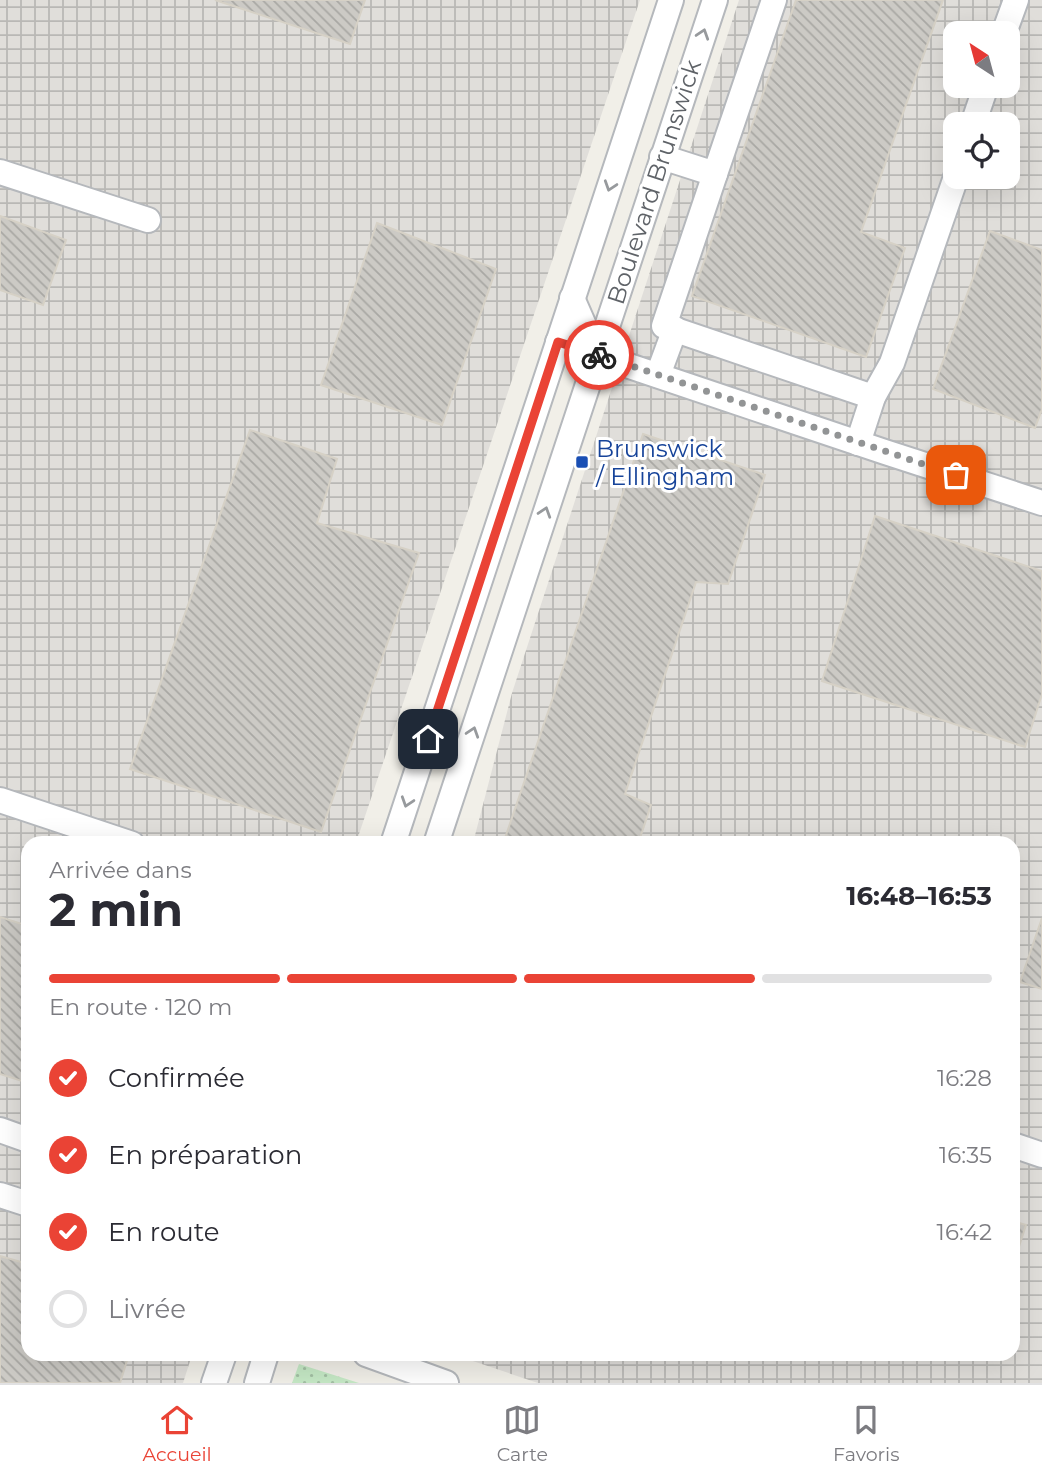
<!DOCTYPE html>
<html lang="fr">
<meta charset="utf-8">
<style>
:root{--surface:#fff;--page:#f7f7f7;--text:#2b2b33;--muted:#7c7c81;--line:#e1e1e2;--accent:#ea4335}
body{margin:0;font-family:Montserrat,sans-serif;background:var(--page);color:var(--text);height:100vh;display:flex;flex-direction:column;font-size:26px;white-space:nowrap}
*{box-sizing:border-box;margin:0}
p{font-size:23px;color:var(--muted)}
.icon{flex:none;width:38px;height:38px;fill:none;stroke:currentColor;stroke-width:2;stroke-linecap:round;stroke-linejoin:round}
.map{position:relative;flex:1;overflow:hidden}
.panel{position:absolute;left:21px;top:836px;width:999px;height:525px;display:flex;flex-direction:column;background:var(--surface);border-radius:21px;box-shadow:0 7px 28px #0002}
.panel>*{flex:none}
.needle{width:46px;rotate:324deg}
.buttons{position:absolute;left:943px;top:21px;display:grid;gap:14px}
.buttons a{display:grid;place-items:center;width:77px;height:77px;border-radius:14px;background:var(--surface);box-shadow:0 7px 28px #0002;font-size:35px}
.pin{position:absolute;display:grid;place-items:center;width:60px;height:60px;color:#fff;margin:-30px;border-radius:14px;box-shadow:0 4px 10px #0006}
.courier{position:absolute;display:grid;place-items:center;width:70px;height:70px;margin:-35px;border:5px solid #ea4335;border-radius:50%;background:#fff;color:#222;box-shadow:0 2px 9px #0007}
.overview em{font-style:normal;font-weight:700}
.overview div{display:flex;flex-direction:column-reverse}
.overview{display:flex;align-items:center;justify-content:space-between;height:119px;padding:0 28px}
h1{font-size:46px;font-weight:700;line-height:52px}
.bar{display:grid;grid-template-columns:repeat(4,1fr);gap:10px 7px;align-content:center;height:84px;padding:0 28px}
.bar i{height:9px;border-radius:5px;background:var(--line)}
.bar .current{background:var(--accent)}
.bar p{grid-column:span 4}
ol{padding:0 28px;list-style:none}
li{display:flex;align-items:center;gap:21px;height:77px}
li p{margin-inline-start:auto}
li .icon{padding:7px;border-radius:50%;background:var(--accent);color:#fff;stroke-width:4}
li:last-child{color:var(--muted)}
li i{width:38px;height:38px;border:4px solid var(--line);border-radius:50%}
.tabs{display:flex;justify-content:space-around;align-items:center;height:98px;border-top:2px solid var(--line);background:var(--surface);font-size:19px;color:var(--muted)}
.tabs a{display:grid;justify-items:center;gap:4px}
.tabs .current{color:var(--accent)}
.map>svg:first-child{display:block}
.industrial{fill:url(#industrial-grid);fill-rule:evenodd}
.grass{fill:url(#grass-dots)}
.building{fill:url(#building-back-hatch);stroke:#d6d1c6;stroke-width:2}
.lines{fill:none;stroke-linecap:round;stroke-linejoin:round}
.minor-casing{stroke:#b5b8bc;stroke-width:28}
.minor{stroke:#fff;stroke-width:24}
.oneway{stroke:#979a9d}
.done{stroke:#929495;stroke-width:7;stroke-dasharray:0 12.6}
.route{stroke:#ea4335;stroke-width:9}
.transit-dot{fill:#1a4fb4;stroke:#fff;stroke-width:2.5}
.labels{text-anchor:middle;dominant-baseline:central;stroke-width:6;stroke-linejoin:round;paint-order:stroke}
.street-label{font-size:24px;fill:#5f6368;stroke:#fff}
.transit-label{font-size:24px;fill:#164399;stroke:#fff;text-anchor:start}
</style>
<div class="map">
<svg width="1042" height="1383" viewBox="0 0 1042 1383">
<defs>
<pattern id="industrial-grid" width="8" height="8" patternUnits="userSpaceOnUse" patternTransform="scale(1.75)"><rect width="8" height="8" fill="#e0deda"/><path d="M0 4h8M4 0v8" fill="none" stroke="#b9b8b5"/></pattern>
<pattern id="grass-dots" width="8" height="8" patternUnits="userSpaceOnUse" patternTransform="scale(1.75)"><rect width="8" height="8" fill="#c5e8c5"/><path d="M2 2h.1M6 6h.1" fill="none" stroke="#a3c0a4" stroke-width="1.8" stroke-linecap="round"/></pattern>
<pattern id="building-back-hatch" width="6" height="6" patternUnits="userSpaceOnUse" patternTransform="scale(1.75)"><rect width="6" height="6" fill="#cccac5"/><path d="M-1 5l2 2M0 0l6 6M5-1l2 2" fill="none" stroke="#a9a8a4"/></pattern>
</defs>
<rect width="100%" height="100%" fill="#f1efe8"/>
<!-- industrial -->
<g class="industrial">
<polygon points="0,0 640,0 356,843 28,844 28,1354 192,1355 183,1383 0,1383"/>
<path d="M739 0H1042V1383H538L455 1355 1013 1354V844L473 843 512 693ZM956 33H1008V86H956ZM956 124H1008V177H956Z"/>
</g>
<!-- grass -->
<polygon class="grass" points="299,1364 359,1383 292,1383"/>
<!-- building -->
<g class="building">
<polygon points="215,0 365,0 350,44"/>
<polygon points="796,0 943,0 861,232 905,248 866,357 692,296"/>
<polygon points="0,216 66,240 43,305 0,290"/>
<polygon points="377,223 496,269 442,425 321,385"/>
<polygon points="990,231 1042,250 1042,409 1035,428 933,389"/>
<polygon points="250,430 337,459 317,523 419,553 321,832 130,769"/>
<polygon points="643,434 765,475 728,584 696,582 625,794 651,805 638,844 503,844"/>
<polygon points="875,516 1042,571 1042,694 1025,747 822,681"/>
<polygon points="0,917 28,926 28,1083 0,1074"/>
<polygon points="1042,918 1042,989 1020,982"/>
<polygon points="1013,1221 1026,1225 1013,1265"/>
<polygon points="0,1256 28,1264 28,1354 129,1354 120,1383 0,1383"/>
</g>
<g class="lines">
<!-- minor casing -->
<g class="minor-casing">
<g id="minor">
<polyline points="1004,33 1016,0"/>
<polyline points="973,124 986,86"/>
<polyline points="662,157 715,174 774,0"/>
<polyline points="0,172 148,220"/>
<polyline points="715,174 664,326 873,397 858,443"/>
<polyline points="572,298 597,355"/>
<polyline points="558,342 885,452 1042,503"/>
<polyline points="658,375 675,329"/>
<polyline points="873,397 892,363 956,177"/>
<polyline points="0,800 132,844"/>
<polyline points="393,844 671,0"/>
<polyline points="436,844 715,0"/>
<polyline points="0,1130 28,1140"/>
<polyline points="1013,1145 1042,1155"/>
<polyline points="0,1195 28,1204"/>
<polyline points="366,1354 446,1383"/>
<polyline points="214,1383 224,1354"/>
<polyline points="257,1383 266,1354"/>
</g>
</g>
<!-- minor -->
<use href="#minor" class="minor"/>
</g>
<!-- one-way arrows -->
<defs><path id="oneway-chevron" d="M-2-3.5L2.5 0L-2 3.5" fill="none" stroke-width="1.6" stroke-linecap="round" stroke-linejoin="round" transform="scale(1.75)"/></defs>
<g class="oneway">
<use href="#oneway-chevron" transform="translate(703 34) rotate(-72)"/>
<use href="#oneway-chevron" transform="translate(610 186) rotate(108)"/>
<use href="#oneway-chevron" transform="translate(545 512) rotate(-72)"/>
<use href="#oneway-chevron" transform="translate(473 732) rotate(-72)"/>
<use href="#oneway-chevron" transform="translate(407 802) rotate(108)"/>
</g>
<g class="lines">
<!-- done -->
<polyline class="done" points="599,355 956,475"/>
<!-- route -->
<polyline class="route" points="428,739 558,342 599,355"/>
</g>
<!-- markers -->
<rect class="transit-dot" x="575" y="455" width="14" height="14" rx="3.5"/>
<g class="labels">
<!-- street labels -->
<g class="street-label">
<text transform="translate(654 182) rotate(-72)">Boulevard Brunswick</text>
</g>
<!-- transit labels -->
<g class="transit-label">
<text x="596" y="448">Brunswick<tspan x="596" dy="28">/ Ellingham</tspan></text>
</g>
</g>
</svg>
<div class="buttons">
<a><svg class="needle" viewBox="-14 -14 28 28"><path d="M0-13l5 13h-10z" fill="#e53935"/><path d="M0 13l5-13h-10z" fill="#7c7c81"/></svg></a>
<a><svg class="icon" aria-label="locate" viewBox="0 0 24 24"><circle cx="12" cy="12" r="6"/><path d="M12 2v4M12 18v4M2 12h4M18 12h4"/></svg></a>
</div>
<div class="pin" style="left:956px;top:475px;background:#ea580c"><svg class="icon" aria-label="bag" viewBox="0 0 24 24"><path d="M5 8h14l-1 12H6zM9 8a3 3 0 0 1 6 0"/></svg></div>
<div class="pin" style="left:428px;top:739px;background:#1f2937"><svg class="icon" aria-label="home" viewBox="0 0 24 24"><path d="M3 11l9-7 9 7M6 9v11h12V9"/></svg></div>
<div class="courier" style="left:599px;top:355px"><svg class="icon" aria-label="bike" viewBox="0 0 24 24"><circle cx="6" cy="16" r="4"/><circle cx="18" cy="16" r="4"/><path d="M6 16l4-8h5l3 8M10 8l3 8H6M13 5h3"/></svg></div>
<section class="panel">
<div class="overview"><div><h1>2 min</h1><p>Arrivée dans</p></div><em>16:48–16:53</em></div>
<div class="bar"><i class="current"></i><i class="current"></i><i class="current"></i><i></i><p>En route · 120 m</p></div>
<ol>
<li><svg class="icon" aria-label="check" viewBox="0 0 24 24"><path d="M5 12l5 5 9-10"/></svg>Confirmée<p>16:28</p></li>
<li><svg class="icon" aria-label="check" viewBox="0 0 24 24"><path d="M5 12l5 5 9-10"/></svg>En préparation<p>16:35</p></li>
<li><svg class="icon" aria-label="check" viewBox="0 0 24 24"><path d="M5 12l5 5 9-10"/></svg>En route<p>16:42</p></li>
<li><i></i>Livrée</li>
</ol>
</section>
</div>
<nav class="tabs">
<a class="current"><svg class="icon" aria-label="home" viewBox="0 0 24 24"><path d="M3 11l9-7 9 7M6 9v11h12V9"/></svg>Accueil</a>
<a><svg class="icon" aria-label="map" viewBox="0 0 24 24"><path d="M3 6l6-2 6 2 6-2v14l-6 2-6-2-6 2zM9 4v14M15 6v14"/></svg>Carte</a>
<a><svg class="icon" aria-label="saved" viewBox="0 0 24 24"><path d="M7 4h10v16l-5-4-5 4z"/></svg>Favoris</a>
</nav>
